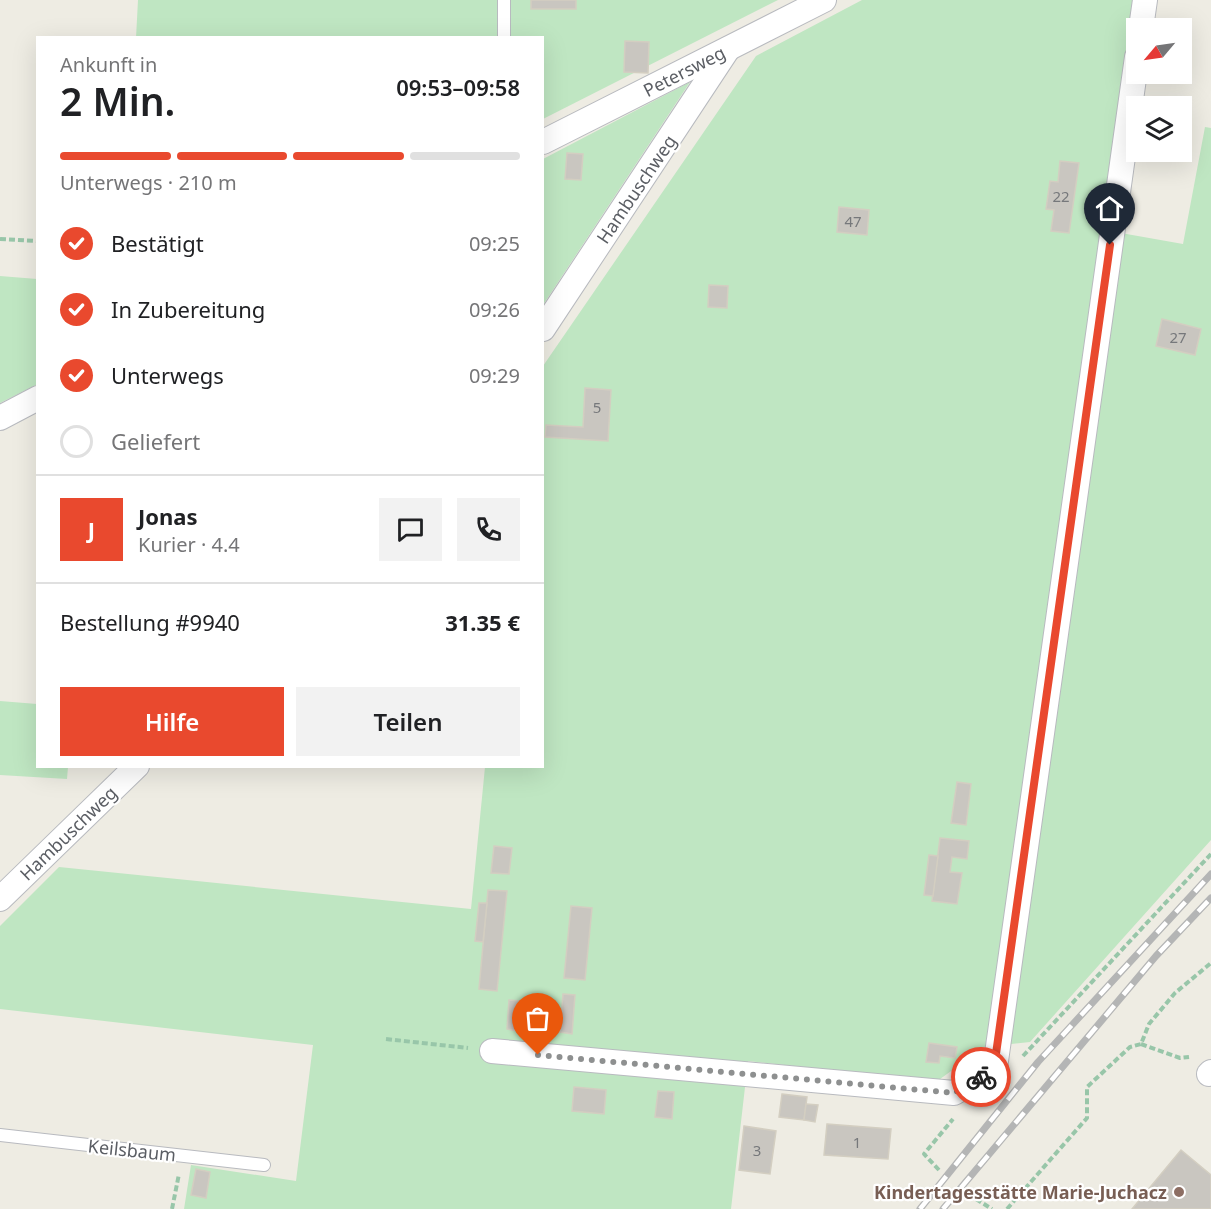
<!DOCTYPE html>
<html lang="de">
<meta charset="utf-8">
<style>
:root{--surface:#fff;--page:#f2f2f2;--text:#202124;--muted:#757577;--line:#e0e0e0;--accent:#e9492e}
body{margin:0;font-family:"Noto Sans",sans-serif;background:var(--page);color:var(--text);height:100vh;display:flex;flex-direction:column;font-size:22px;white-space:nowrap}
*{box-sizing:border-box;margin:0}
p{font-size:20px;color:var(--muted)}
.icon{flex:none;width:33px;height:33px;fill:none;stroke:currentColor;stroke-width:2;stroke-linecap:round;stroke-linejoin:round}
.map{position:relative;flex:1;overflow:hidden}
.drawer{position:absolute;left:36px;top:36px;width:508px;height:732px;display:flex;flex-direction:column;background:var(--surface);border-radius:0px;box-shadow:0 6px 24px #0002}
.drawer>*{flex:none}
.needle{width:39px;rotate:241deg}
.fabs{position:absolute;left:1126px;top:18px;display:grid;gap:12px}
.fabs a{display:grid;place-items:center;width:66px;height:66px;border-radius:0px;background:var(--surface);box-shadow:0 6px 24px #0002;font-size:30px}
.pin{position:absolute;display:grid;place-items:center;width:51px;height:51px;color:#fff;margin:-62px -26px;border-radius:50% 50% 50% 0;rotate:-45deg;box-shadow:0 0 6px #0007}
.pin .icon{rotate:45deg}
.courier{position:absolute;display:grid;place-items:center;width:60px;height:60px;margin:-30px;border:4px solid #e9492e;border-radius:50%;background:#fff;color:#222;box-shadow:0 2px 8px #0007}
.head em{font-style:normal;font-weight:600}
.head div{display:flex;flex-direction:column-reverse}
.head{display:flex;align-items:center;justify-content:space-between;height:102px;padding:0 24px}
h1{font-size:39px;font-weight:600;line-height:45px}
.bar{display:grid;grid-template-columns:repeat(4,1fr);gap:9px 6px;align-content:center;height:72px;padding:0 24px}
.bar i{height:8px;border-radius:4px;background:var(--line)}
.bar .on{background:var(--accent)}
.bar p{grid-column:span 4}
.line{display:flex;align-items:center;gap:15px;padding:0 24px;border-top:2px solid var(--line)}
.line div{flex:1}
.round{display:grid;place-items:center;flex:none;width:63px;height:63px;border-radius:0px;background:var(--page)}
ol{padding:0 24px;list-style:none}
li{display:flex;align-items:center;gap:18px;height:66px}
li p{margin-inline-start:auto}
li .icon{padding:6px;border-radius:50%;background:var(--accent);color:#fff;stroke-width:4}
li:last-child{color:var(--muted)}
li i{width:33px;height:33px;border:3px solid var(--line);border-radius:50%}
.cta{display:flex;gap:12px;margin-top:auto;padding:12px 24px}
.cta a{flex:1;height:69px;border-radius:0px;background:var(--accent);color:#fff;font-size:24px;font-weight:600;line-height:69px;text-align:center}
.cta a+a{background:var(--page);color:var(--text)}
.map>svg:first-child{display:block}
.green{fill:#bfe6c2}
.building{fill:#c9c6c0;stroke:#d3cec1;stroke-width:1.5}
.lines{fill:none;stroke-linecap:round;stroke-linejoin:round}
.lane-casing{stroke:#b8babf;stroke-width:14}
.street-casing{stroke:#b8babf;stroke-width:26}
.path{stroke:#98c6a9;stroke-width:4;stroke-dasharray:6 3;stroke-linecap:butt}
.lane{stroke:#fff;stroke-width:12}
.street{stroke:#fff;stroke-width:24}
.rail-casing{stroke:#b4b5b5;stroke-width:7}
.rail{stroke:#fff;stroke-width:4.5;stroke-dasharray:14;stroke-linecap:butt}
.done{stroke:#8e9090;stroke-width:6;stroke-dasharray:0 10.8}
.route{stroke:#e9492e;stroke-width:8}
.education-dot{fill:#8d6e63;stroke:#fff;stroke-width:2}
.labels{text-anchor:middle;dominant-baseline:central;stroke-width:4.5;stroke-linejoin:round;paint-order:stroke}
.number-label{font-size:15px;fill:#76787b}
.street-label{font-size:18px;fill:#5b5e64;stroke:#fff}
.education-label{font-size:18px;font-weight:bold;fill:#785e54;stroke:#fff;text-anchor:end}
</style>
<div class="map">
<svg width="1211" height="1209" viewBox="0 0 1211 1209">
<rect width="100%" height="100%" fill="#eeece3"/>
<!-- green -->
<g class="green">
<polygon points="138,0 778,0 543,119 543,38 136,38"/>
<polygon points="862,0 1133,0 1104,230 1183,244 1205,127 1211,128 1211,840 1030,1042 984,1047 936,1082 748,1061 731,1209 184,1209 191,1165 296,1181 313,1045 0,1009 0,926 59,867 471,909 485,767 543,766 543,366 756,56"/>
<polygon points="690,82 543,305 543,159"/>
<polygon points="0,276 37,279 38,384 0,403"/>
<polygon points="0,701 37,704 38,766 68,767 67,779 0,775"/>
</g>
<!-- building -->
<g class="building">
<rect x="531" y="0" width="45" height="9"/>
<polygon points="625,41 649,42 648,73 624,72"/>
<polygon points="567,153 583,154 581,180 565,179"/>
<polygon points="1060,161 1079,163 1069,233 1051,231 1054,210 1046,209 1050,181 1058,182"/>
<polygon points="839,207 869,210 867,235 837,232"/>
<polygon points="709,285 728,286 727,308 708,307"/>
<polygon points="1162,319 1201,329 1195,355 1156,346"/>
<polygon points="585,388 611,390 608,441 545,437 546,425 583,427"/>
<polygon points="957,782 971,784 966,825 951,823"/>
<polygon points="940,838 969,841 967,859 952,857 950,872 962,873 957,904 932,901"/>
<polygon points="494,846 512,848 509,874 491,873"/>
<polygon points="929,855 938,856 933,896 924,895"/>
<polygon points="488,890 507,891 497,991 479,989"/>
<polygon points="479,903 487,903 483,942 475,941"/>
<polygon points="571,906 592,908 585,980 564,978"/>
<polygon points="563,994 575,995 572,1034 560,1032"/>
<polygon points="509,1000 521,1001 518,1031 507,1029"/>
<polygon points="929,1043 957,1047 955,1058 940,1056 939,1063 926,1062"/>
<polygon points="574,1087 606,1090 604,1114 572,1111"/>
<polygon points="658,1091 674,1092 672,1119 655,1117"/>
<polygon points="782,1094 807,1097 804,1120 779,1117"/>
<polygon points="806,1104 818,1105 815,1122 804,1120"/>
<polygon points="827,1124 891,1129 888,1159 824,1155"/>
<polygon points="744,1126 776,1131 770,1174 739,1170"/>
<polygon points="1181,1150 1211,1175 1211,1209 1132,1209"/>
<polygon points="196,1169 210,1172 206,1198 191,1195"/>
</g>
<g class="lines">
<!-- lane casing -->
<g class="lane-casing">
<g id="lane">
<polyline points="504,38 504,0"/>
<polyline points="0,1135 264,1165"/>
</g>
</g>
<!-- street casing -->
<g class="street-casing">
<g id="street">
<polyline points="1141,28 1145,0"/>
<polyline points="543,142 824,0"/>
<polyline points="543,329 728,49"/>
<polyline points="0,418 38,398"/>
<polyline points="0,899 137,766"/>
<polyline points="492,1051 954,1093 995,1068 1137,57"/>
<polyline points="1209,1074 1211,1072"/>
</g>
</g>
<!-- path -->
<g class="path">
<polyline points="0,239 38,241"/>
<polyline points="386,1039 468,1048"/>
<polyline points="1141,1044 1180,1058 1189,1057"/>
<polyline points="1023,1056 1211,854"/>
<polyline points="939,1170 924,1154 953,1119"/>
<polyline points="976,1199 992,1209"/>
<polyline points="172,1209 179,1174"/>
<polyline points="1007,1209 1087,1118 1087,1087 1130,1047 1141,1044 1149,1024 1175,993 1211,963"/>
</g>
<!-- lane -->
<use href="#lane" class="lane"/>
<!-- street -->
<use href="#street" class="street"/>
<!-- rail casing -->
<g class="rail-casing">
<g id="rail">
<polyline points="920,1209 1038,1062 1211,874"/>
<polyline points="943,1209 1156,956 1211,898"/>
</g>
</g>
<!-- rail -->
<use href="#rail" class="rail"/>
</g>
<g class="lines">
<!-- done -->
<polyline class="done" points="538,1055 954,1093 981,1077"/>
<!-- route -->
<polyline class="route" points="981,1077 994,1068 1110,245"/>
</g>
<!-- markers -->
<circle class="education-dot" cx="1179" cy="1192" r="6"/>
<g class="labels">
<!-- number labels -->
<g class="number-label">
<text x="1061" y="196">22</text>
<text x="853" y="221">47</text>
<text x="1178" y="337">27</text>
<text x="597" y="407">5</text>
<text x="857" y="1142">1</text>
<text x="757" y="1150">3</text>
</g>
<!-- street labels -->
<g class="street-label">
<text transform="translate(684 71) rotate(-27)">Petersweg</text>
<text transform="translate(636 189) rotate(-56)">Hambuschweg</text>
<text transform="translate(68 833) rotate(-44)">Hambuschweg</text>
<text transform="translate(132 1150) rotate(6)">Keilsbaum</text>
</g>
<!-- education labels -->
<g class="education-label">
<text x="1167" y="1192">Kindertagesstätte Marie-Juchacz</text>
</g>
</g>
</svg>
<div class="fabs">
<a><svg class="needle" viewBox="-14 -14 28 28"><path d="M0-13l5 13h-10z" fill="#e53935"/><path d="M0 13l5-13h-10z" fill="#757577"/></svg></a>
<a><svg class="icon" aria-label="layers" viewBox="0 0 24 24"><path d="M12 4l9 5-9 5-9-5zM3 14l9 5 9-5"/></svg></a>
</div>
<div class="pin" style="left:538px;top:1055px;background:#ea580c"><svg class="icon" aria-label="bag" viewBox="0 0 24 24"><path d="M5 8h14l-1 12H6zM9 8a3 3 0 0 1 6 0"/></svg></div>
<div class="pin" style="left:1110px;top:245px;background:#1f2937"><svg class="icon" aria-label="home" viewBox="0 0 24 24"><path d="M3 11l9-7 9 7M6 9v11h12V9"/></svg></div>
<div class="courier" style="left:981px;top:1077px"><svg class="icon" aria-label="bike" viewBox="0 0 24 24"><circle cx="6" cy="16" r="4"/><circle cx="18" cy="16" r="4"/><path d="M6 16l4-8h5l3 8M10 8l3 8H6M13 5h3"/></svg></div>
<section class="drawer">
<div class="head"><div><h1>2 Min.</h1><p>Ankunft in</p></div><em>09:53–09:58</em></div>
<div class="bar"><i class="on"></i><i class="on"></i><i class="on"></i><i></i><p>Unterwegs · 210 m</p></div>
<ol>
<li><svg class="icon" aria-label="check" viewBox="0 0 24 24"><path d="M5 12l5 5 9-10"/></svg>Bestätigt<p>09:25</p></li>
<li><svg class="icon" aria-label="check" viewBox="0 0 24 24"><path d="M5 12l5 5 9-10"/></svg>In Zubereitung<p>09:26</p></li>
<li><svg class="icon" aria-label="check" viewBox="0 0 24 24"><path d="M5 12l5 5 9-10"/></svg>Unterwegs<p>09:29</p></li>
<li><i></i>Geliefert</li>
</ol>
<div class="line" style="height:108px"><b class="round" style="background:var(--accent);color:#fff">J</b><div><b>Jonas</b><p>Kurier · 4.4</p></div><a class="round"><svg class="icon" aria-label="chat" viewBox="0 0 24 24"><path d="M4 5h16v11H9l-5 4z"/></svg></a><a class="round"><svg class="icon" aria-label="phone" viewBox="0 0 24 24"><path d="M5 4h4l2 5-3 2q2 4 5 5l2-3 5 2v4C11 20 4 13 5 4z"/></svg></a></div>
<div class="line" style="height:78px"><div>Bestellung #9940</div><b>31.35 €</b></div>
<div class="cta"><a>Hilfe</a><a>Teilen</a></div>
</section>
</div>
